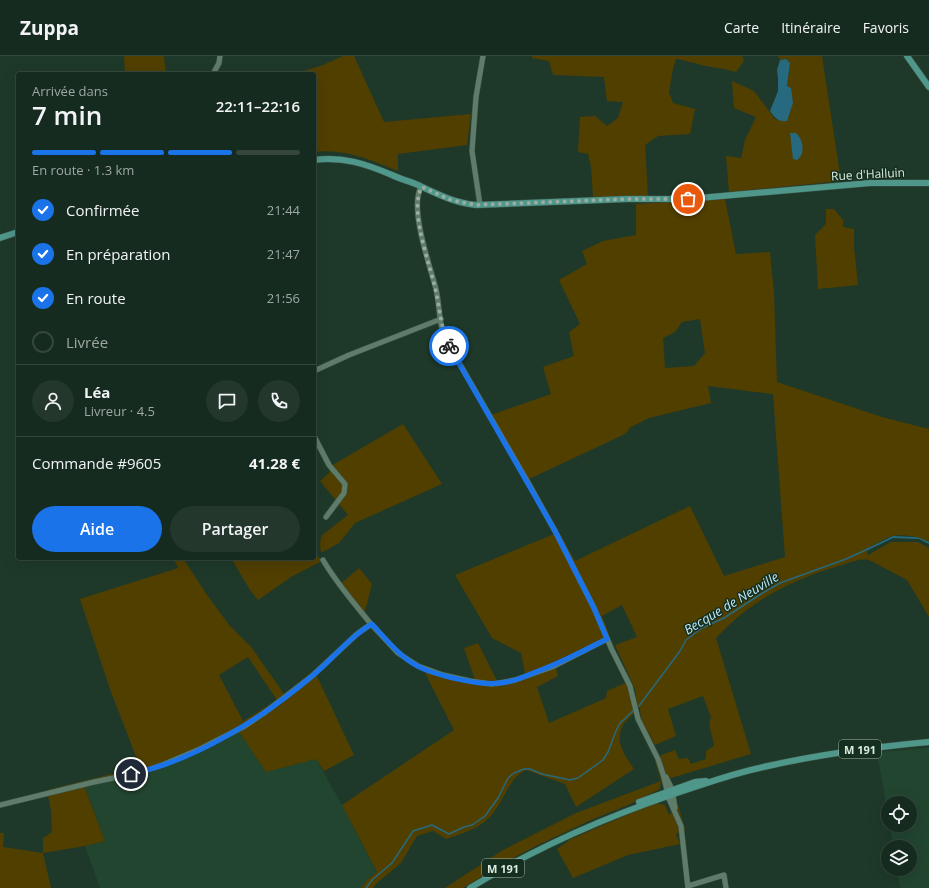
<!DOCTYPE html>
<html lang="fr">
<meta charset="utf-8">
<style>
:root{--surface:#162b1f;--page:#23372c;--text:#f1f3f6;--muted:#9ea7a4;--line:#35473d;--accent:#1a73e8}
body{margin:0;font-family:"Open Sans",sans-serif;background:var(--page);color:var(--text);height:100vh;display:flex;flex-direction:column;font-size:15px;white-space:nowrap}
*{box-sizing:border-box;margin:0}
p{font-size:13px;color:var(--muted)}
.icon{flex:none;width:22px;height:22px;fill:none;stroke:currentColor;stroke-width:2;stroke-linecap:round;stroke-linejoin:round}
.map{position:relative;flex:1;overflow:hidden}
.sheet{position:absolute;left:16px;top:16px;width:300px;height:488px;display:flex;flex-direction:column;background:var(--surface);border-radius:4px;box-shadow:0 4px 16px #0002,0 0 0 1px var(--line)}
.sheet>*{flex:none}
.buttons{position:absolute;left:881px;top:740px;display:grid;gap:8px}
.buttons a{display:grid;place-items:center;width:36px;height:36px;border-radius:50%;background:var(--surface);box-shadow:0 4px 16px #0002,0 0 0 1px var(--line);font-size:20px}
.pin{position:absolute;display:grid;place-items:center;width:34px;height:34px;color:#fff;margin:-17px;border:2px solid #fff;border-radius:50%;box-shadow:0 1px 4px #0007}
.courier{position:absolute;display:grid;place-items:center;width:40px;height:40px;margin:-20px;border:3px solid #1a73e8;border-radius:50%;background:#fff;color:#222;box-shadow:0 1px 5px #0007}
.overview em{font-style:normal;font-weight:600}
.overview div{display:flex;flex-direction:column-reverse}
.overview{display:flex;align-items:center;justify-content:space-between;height:68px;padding:0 16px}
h1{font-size:26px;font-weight:600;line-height:30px}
.bar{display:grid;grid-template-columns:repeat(4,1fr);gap:6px 4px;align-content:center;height:48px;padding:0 16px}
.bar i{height:5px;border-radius:3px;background:var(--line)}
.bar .selected{background:var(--accent)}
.bar p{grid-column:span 4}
.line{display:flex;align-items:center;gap:10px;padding:0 16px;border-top:1px solid var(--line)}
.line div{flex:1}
.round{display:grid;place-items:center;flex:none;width:42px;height:42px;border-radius:21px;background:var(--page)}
ol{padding:0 16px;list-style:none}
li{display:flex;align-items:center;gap:12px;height:44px}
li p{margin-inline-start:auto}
li .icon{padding:4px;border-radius:50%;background:var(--accent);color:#fff;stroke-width:4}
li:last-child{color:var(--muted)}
li i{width:22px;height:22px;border:2px solid var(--line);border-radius:50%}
.primary-button{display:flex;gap:8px;margin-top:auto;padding:8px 16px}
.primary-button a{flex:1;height:46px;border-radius:24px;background:var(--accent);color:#fff;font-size:16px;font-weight:600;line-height:46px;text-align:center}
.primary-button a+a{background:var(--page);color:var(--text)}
header{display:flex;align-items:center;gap:24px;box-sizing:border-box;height:56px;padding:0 20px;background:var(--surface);border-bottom:1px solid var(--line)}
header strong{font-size:19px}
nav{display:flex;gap:22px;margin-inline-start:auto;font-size:14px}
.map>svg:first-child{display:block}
.built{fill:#224530}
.green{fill:#513f00;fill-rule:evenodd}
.water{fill:#276a7f}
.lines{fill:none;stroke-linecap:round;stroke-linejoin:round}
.stream{stroke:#276a7f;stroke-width:1.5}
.minor-casing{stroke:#3d5547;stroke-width:6}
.major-casing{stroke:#3d5547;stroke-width:7}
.minor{stroke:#5f7c6a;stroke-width:5}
.major{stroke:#4f968b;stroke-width:6}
.done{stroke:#9aada1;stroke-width:4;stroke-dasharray:0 7.2}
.route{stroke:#1a73e8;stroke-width:5}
.labels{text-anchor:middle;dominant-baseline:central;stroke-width:3;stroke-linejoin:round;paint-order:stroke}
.shield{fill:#142f1f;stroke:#a0b3a7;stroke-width:1}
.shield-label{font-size:11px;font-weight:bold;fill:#dcebe1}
.street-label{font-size:12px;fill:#dcebe1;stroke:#142f1f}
.water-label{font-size:13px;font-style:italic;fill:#bee8f8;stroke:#142f1f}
</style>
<header>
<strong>Zuppa</strong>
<nav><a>Carte</a><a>Itinéraire</a><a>Favoris</a></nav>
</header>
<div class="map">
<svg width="929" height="832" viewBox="0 0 929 832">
<rect width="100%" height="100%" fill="#1e3929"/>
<!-- built -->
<g class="built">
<polygon points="239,676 266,716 316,703 342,749 377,817 368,823 361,832 100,832 85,790 105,785 84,729 144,718 193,699"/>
<polygon points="929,692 929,832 900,832 897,813 910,813 910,791 893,791 890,769 910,769 910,747 888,747 888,759 877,696"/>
</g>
<!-- green -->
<g class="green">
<polygon points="124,0 164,0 166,18 125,18"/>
<path d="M343 0H354L384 66 471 58 467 89 398 98V115C371 104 344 92 314 96V18H294L323 9Z"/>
<path d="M532 0H742L744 5 736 16C723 12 714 12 701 9 693 7 685 4 676 3L673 13 669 36 673 47 695 53 690 78 658 80 645 89 648 140 593 141 591 111 588 98 578 96 580 61 595 60 607 70 618 62 623 46 607 45 604 21 553 19 549 5 532 2Z"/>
<polygon points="778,0 822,0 841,125 729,136 726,100 741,102 745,84 756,61 734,52 732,25 754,35 775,63 783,65 790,7 786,3 780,4"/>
<path d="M725 143 736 198 770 196 774 237 777 326 882 361 929 373V486C919 481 903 478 892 480 883 483 874 489 866 493L868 499 891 486H918L929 492V561L907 524 869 504C859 502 849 507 839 510 807 519 775 533 748 553 737 561 726 572 716 582L751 698 661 725 660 733 628 749 591 764 536 790 502 808 463 832H445L503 794 576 757 661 725 655 705 661 701V699L675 694 679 703 688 702 691 708 706 703V695L714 690V688L709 669 711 661 703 640 668 653 676 680 655 689 641 663 640 652 637 649 635 633 615 589 637 581 622 549 602 560 609 578 604 582 554 606 558 620 537 631 549 667 606 642 607 635 625 627 630 636 634 657C631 661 625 665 623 669 614 687 625 699 634 713L576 751 565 728 526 714C510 722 506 739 496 753 485 771 465 777 446 783L433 775 417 780 401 807 377 827 373 832H361L368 823 377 816 342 749 454 674 425 617 426 611 433 615 475 624 464 592 478 587 500 631 526 622 521 597 492 582 455 519 559 476 575 505 690 450 724 520 785 501 773 338 708 330 711 347 649 362 631 371 625 378 529 423 491 359 551 338 543 311 574 300 569 276 580 268 559 224 587 208 582 195 603 185 636 179V148ZM700 263 705 297 694 310 665 312 663 282 675 276 682 266Z"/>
<polygon points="826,153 834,153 843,164 843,171 854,173 854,191 858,229 818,233 815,179 826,168"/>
<polygon points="403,368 442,428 355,467 339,487 321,497 320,489 321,480 348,459 320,425 330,416 314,386 314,377 331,410"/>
<polygon points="314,495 322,505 291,521 258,544 250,534 231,502 314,502"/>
<path d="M173 502H183L207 539 230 570 252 592 284 638 314 614 354 699 324 715 316 703 266 716 239 676 193 699 144 718 84 730 105 785 85 790 43 797 51 832H0V777H4L3 791 43 797V782L52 776 51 755 47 734 140 711 110 633 80 543 178 512ZM248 601 277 644 243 665 219 619Z"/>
<polygon points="359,512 372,528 365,555 361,559 338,530"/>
<polygon points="654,747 665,749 669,759 678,749 685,773 676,778 680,788 628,799 573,822 557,793 571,783"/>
</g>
<!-- water -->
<g class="water">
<path d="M786 3 790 7 787 30 791 32 793 47 787 65C778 66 775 62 770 55L778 35V22L777 14 780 4Z"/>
<path d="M790 77H796C803 83 806 98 797 104L793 103Z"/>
<polygon points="893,480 915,481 920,482 929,486 929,488 919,483 893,482 866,495 866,493"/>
</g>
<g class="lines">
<!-- stream -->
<g class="stream">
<polyline points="639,650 680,595 686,584 702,572 724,562 761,538 780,527 846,503 868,493"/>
<polyline points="366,832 373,823 392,807 413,775 432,769 449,778 464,771 472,769 485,760 498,742 508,722 514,717 524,713 530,713 542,718 570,724 578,722 603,704 608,696 616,675 620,667 633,655"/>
</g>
<!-- minor casing -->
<g class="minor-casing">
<g id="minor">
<polyline points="213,18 219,7 220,0"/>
<path d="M421 131C409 152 430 210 436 233 439 246 439 260 442 273 445 282 449 290 454 298L530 430 555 475 594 552 612 594 630 630 638 663 658 703 663 718 669 743 681 770 688 832"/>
<polyline points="480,149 472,95 476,41 483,0"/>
<polyline points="314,315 349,299 441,263"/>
<polyline points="314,380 329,409 345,428 344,437 326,461"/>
<path d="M323 504C337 528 354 547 371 568"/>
<polyline points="666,721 672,733 675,752"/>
<polyline points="0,749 94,726 138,717 162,709 200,693 245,670 264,657 311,621 357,578 371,568 398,597 418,610 443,619 470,625 491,628 500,627 515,624 552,611 607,583"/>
<polyline points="688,830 724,819 726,832"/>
</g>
</g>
<!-- major casing -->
<g class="major-casing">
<g id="major">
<polyline points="907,0 929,31"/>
<path d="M314 104C343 100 366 108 392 119 400 123 409 125 418 129 437 138 455 147 476 149L626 143H688L870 127H929"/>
<polyline points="0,182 18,176"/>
<polyline points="639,746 695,726 706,725"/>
<path d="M470 832C543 787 617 756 698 730 721 722 744 715 768 710 821 698 875 691 929 686"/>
</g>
</g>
<!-- minor -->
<use href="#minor" class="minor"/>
<!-- major -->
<use href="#major" class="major"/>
</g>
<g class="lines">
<!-- done -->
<path class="done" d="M449 290C441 272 440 255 436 236 431 211 408 153 422 131L451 144 476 149 626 143H688"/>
<!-- route -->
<path class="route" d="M131 718C194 705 263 662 312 620 332 604 349 581 372 568 383 580 394 594 408 604 421 614 437 618 453 622 468 625 483 629 498 627 510 627 522 622 533 617 559 608 583 595 607 583L594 552 555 475 449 290"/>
</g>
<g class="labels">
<!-- shield labels -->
<g class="shield">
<rect x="839" y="684" width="42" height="18" rx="3"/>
<rect x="482" y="803" width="42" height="18" rx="3"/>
</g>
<g class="shield-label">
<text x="860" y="693">M 191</text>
<text x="503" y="812">M 191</text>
</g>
<!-- street labels -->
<g class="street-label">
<text transform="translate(868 118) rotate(-3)">Rue d'Halluin</text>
</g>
<!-- water labels -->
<g class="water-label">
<text transform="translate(731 547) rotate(-31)">Becque de Neuville</text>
</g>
</g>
</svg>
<div class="buttons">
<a><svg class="icon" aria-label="locate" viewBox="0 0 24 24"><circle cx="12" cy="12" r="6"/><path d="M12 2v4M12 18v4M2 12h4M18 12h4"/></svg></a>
<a><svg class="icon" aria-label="layers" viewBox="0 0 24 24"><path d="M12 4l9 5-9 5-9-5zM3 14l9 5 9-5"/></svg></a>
</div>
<div class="pin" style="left:688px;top:143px;background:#ea580c"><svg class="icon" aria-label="bag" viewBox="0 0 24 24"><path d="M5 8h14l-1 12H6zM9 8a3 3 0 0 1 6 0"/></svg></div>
<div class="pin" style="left:131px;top:718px;background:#1f2937"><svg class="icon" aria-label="home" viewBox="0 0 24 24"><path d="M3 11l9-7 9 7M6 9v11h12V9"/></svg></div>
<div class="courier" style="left:449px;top:290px"><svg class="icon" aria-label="bike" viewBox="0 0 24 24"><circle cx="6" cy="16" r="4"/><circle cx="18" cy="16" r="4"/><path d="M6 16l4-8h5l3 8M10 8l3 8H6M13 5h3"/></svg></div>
<section class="sheet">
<div class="overview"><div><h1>7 min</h1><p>Arrivée dans</p></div><em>22:11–22:16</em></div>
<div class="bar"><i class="selected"></i><i class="selected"></i><i class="selected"></i><i></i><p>En route · 1.3 km</p></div>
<ol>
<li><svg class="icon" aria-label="check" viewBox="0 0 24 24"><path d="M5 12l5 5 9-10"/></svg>Confirmée<p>21:44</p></li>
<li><svg class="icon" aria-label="check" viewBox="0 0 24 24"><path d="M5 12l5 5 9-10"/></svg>En préparation<p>21:47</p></li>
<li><svg class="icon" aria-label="check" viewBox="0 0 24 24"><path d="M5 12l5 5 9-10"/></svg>En route<p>21:56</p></li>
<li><i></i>Livrée</li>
</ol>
<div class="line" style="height:72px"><a class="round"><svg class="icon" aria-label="person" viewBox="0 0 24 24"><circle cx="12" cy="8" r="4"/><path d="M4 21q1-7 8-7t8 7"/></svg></a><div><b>Léa</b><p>Livreur · 4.5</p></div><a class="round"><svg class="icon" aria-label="chat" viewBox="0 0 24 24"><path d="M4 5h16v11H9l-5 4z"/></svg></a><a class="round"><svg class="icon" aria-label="phone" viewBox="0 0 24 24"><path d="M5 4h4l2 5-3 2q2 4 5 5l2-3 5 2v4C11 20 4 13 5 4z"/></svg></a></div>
<div class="line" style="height:52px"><div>Commande #9605</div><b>41.28 €</b></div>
<div class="primary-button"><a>Aide</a><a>Partager</a></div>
</section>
</div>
